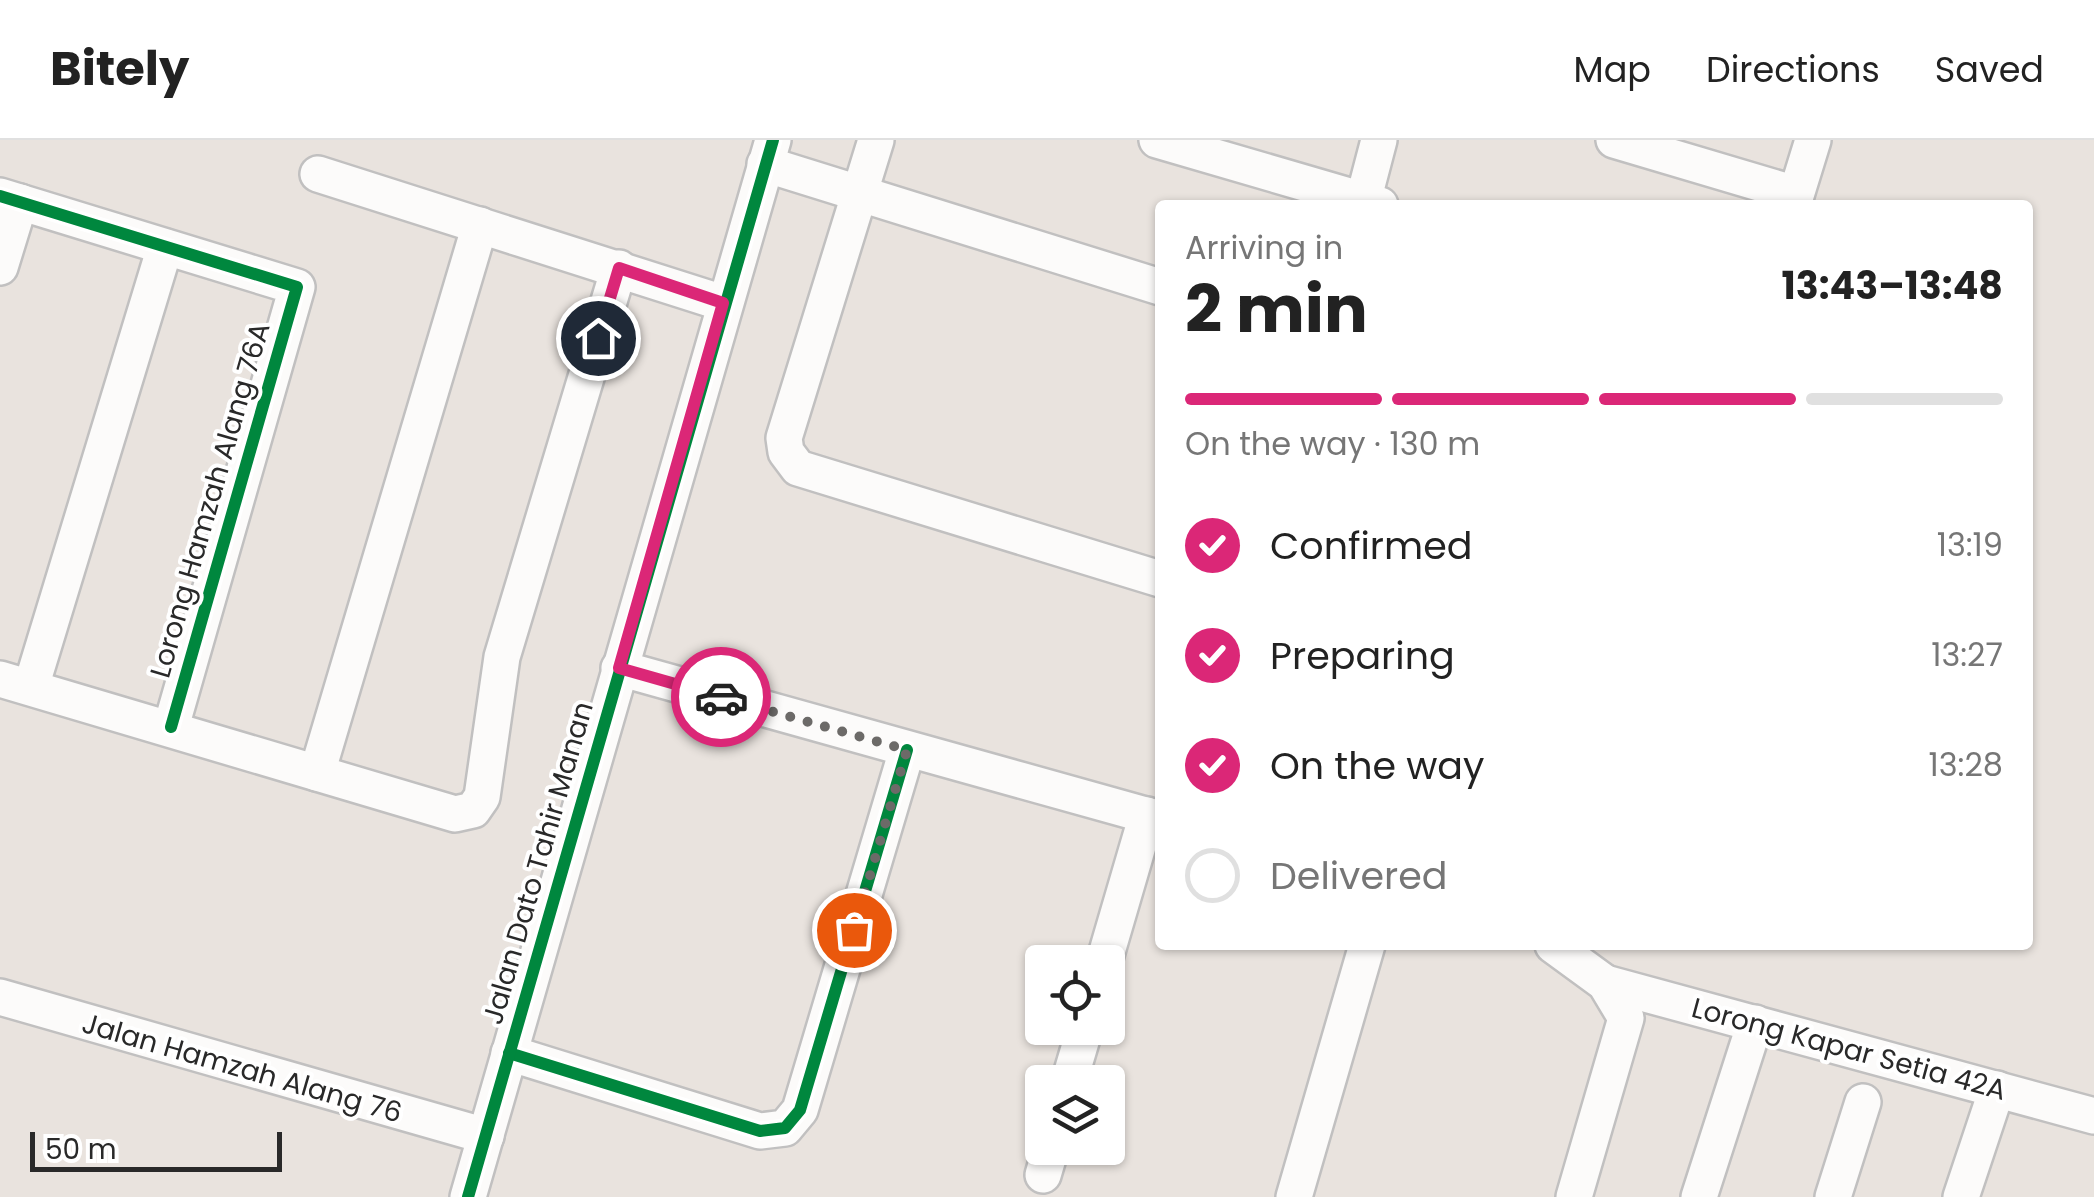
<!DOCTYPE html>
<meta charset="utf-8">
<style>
:root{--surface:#fff;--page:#f6f6f6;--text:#222;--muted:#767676;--line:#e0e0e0;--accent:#db2777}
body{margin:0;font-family:Poppins,sans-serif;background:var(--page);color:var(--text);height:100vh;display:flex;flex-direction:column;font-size:38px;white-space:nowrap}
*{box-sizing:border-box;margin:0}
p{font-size:32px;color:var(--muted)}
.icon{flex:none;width:55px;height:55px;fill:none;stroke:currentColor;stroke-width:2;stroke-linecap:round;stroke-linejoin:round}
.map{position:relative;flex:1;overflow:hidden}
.sheet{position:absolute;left:1155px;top:60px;width:878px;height:750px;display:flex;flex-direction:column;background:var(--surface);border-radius:10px;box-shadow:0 2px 8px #0004}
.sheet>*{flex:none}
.fabs{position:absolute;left:1025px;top:805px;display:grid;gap:20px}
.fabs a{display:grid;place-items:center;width:100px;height:100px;border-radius:10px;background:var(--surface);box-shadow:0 2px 8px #0004;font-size:50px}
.scale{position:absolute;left:30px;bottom:25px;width:252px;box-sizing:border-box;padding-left:10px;border:5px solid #292929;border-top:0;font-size:28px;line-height:35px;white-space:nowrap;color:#292929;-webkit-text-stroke:8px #fff;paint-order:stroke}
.pin{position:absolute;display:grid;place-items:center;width:85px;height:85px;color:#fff;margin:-42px;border:5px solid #fff;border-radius:50%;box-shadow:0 2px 10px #0007}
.courier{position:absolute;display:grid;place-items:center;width:100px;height:100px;margin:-50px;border:8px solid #db2777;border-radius:50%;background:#fff;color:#222;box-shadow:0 2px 12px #0007}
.head em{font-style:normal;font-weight:700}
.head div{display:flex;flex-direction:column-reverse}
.head{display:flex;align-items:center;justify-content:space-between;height:170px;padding:0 30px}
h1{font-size:65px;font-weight:700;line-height:75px}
.bar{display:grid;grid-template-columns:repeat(4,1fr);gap:15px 10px;align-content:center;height:120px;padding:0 30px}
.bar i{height:12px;border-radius:8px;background:var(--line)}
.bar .on{background:var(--accent)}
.bar p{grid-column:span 4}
ol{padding:0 30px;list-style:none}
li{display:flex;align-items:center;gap:30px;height:110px}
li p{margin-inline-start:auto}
li .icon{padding:10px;border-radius:50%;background:var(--accent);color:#fff;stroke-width:4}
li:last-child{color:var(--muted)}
li i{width:55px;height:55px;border:5px solid var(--line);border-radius:50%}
header{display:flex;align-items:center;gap:60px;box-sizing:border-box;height:140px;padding:0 50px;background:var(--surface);border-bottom:2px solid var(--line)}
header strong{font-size:48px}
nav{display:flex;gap:55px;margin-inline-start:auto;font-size:35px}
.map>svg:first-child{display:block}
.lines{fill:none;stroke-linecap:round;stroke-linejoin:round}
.minor-casing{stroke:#c1c0c0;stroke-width:40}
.minor{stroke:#fcfbfa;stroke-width:35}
.cycleway-casing{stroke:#fff;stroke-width:19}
.cycleway{stroke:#00873e;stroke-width:12}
.done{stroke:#6c6a68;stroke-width:10;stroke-dasharray:0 18}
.route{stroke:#db2777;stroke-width:12}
.labels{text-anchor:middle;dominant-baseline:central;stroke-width:8;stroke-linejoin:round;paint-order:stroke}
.street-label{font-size:28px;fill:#292929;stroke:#fff}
</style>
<header>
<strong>Bitely</strong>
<nav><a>Map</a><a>Directions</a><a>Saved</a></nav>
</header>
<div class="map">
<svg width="2094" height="1057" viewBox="0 0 2094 1057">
<rect width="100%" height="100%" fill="#e9e3de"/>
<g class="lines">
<!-- minor casing -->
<g class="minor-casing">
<g id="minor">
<polyline points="876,0 784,298 786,312 798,328 1160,439"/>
<polyline points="1157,0 1380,65"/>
<polyline points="1614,0 1796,54"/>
<polyline points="765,24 1160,147"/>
<polyline points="318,34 723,163"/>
<polyline points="0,56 297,147 171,587"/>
<polyline points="1362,65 1379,0"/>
<polyline points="1793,65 1813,0"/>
<polyline points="0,127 20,62"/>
<polyline points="619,528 1160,679"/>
<polyline points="0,539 455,674 473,670 482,657 502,517 619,128"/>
<polyline points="31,547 165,107"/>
<polyline points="317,633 480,85"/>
<polyline points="1553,805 1605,843 1626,878 1574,1057"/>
<polyline points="1104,822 1147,675"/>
<polyline points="1605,843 2094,976"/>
<polyline points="0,857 486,996"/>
<polyline points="509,913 760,991 785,988 800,970 907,610"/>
<polyline points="1069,942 1085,888"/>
<polyline points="1043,1035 1051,1008"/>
<polyline points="468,1057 773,0"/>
<polyline points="1294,1057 1367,805"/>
<polyline points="1699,1057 1755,883"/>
<polyline points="1833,1057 1863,962"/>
<polyline points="1961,1057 1997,949"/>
</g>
</g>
<!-- minor -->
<use href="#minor" class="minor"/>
<!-- cycleway casing -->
<g class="cycleway-casing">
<g id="cycleway">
<polyline points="0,56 297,147 171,587"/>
<polyline points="509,913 760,991 785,988 800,970 907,610"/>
<polyline points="468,1057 773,0"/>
</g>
</g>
<!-- cycleway -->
<use href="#cycleway" class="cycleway"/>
</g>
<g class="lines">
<!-- done -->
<polyline class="done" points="721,557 907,610 854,790"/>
<!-- route -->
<polyline class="route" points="598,198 619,128 723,163 619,528 721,557"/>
</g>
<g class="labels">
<!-- street labels -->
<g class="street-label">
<text transform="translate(210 360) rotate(-74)">Lorong Hamzah Alang 76A</text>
<text transform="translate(538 723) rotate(-74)">Jalan Dato Tahir Manan</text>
<text transform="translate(1849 909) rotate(15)">Lorong Kapar Setia 42A</text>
<text transform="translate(242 928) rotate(16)">Jalan Hamzah Alang 76</text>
</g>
</g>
</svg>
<div class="fabs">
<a><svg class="icon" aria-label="locate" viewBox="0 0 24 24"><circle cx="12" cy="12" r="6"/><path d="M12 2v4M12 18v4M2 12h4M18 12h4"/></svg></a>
<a><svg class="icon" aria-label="layers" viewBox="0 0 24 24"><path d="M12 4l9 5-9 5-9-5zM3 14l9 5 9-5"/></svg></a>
</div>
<div class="scale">50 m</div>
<div class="pin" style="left:854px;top:790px;background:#ea580c"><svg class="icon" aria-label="bag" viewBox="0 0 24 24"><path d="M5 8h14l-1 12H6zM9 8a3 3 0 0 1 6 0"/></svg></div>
<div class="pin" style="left:598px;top:198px;background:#1f2937"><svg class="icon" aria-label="home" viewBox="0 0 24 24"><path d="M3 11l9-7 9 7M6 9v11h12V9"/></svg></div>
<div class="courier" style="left:721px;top:557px"><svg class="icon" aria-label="car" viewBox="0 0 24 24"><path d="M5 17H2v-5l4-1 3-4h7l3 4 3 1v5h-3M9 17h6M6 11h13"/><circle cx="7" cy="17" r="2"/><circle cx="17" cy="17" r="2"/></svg></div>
<section class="sheet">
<div class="head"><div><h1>2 min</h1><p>Arriving in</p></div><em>13:43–13:48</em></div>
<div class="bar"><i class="on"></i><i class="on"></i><i class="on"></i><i></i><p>On the way · 130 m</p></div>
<ol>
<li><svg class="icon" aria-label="check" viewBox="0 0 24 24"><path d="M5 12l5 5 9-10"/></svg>Confirmed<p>13:19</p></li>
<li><svg class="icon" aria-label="check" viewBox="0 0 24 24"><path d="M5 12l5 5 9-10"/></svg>Preparing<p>13:27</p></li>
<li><svg class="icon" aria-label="check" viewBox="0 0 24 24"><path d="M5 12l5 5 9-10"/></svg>On the way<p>13:28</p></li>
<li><i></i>Delivered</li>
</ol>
</section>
</div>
